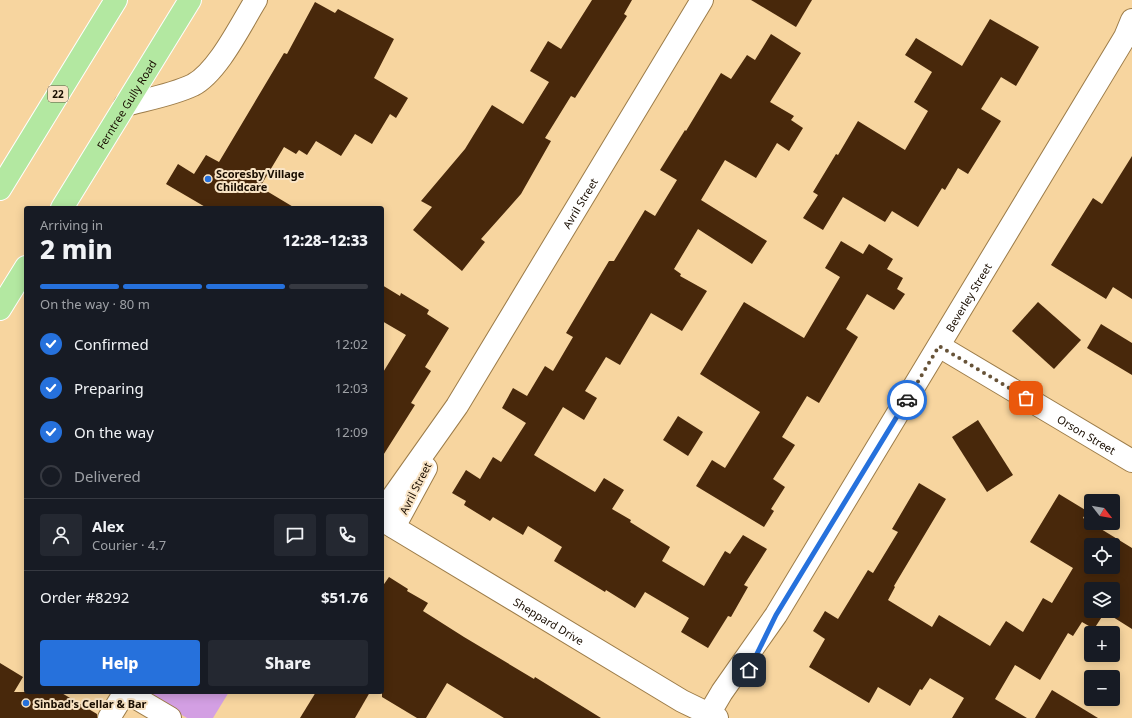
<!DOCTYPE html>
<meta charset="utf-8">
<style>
:root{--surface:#171b24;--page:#242831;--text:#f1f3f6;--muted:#9ea1a6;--line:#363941;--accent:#2671dc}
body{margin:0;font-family:"Noto Sans",sans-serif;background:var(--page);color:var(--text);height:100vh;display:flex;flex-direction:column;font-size:15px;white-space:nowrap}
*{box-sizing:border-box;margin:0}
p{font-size:13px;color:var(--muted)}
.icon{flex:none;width:22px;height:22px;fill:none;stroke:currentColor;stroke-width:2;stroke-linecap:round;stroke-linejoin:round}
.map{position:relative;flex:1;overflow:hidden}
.sheet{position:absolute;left:24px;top:206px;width:360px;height:488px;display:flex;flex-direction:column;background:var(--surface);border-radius:4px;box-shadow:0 2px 10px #0003}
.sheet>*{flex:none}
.needle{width:26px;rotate:121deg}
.controls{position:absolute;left:1084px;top:494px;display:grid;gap:8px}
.controls a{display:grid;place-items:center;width:36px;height:36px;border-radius:4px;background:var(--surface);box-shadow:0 2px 10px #0003;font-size:20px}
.pin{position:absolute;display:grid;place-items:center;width:34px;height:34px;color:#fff;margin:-17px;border-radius:8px;box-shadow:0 2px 6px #0006}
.courier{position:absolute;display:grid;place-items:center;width:40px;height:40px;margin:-20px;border:3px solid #2671dc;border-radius:50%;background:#fff;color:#222;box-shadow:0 1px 5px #0007}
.overview em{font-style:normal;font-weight:800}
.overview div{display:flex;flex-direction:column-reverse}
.overview{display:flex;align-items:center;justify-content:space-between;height:68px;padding:0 16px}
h1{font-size:26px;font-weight:800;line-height:30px}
.bar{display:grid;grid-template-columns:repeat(4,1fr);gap:6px 4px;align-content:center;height:48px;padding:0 16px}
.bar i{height:5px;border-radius:3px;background:var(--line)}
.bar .selected{background:var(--accent)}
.bar p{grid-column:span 4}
.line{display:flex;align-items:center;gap:10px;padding:0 16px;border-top:1px solid var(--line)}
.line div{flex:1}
.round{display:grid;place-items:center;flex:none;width:42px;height:42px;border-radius:4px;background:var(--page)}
ol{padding:0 16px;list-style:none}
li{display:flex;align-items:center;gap:12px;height:44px}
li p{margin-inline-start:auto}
li .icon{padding:4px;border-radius:50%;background:var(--accent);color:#fff;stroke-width:4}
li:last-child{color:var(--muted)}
li i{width:22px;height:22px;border:2px solid var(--line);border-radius:50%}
.action{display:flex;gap:8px;margin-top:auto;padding:8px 16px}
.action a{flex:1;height:46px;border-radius:4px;background:var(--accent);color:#fff;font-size:16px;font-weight:800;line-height:46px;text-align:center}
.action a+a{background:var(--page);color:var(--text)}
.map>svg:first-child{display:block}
.green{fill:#d39fe3}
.building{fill:#48280b;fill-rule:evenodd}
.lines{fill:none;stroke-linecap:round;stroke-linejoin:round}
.minor-casing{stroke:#9c7c49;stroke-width:24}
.major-casing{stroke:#fff;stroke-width:24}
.minor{stroke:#fff;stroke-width:22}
.major{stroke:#b3e8a1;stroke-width:22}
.done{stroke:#675338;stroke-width:4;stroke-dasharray:0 7.2}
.route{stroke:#2671dc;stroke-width:5}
.poi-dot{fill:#2671dc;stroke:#f9e4c5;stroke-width:1.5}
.labels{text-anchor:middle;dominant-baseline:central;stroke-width:4;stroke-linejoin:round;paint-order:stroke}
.shield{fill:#f9e4c5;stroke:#5c4e3b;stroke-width:1}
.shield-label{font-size:10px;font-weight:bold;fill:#190d00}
.street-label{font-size:11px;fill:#190d00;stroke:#f9e4c5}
.poi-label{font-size:11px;font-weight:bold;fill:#190d00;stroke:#f9e4c5;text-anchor:start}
</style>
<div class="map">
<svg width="1132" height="718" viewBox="0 0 1132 718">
<rect width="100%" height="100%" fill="#f7d59f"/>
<!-- green -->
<polygon class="green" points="143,692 229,692 213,718 187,718"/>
<!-- building -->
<g class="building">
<polygon points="592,0 632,0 624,14 627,16 575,98 571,96 545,138 551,141 521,194 481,239 485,242 462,271 413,230 432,207 421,201 465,149 492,105 523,124 549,82 530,71 548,41 561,49"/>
<polygon points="751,0 812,0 796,27"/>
<polygon points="315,2 335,13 338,9 394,39 374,78 408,98 396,118 390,114 372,144 355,134 341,156 316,141 307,155 299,150 296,154 284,147 260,187 295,208 207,208 166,184 178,164 194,174 206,155 219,162 284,53 287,54"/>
<polygon points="990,19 1039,47 1016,86 1001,77 981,109 1001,121 968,174 958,168 945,190 942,188 918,227 892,211 885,222 843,197 823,230 803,218 818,195 813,192 836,154 838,155 858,121 905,150 928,111 914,102 932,72 905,55 916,38 962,66"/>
<polygon points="771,34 801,53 770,102 794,116 791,120 803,128 789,151 777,143 756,178 725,160 701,200 767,241 752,264 698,229 674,269 681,274 680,276 707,291 682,331 651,313 620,365 606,357 585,391 597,398 584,420 563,407 534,455 595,492 604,478 624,490 612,509 631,520 630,522 670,547 662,561 704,586 725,551 730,554 743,535 767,549 744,585 748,587 731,617 728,616 708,648 681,632 689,618 645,592 635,608 606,590 605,592 554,561 562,547 528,526 523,535 493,517 490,521 464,505 466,501 452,493 466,470 480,479 493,457 501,462 526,423 502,408 513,388 527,396 545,366 553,371 573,337 566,333 609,261 614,261 645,210 655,216 677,180 660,170 685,130 686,131 721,73 731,79 747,55 755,60"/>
<polygon points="1132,156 1132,299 1113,287 1106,299 1051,265 1093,198 1102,204"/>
<polygon points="841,241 863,254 869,244 893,259 887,269 903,278 897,289 905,294 894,310 867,294 846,329 858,337 835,376 819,403 807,396 782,437 795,445 773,479 785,487 771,509 774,511 764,527 696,486 712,460 725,468 760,412 700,374 744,302 804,338 840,277 825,268"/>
<polygon points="382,285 400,296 401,293 429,310 427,314 449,328 425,367 431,371 411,403 415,405 382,457 382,374 406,335 382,321"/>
<polygon points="1038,302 1081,340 1054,369 1012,331"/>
<polygon points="1101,324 1132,343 1132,375 1087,348"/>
<polygon points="678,416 703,432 688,456 663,440"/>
<polygon points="978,420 1013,475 987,492 952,437"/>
<path d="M919 483 946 499 894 586 895 587 888 600 932 627 939 615 990 646 1006 621 1023 632 1043 598 1052 603 1073 568 1030 542 1059 494 1087 511 1083 518 1132 548V629L1105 612 1094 629 1082 622 1073 636 1068 633 1040 680 1015 665 995 699 1027 718H952L964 698 930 678 922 690 920 689 910 706 878 687 869 703 809 667 825 639 813 631 825 611 838 619 868 570 873 573 898 532 892 529ZM1091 545H1113V567H1091ZM1091 589H1113V611H1091Z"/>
<polygon points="389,577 408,589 407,591 428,603 423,611 464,637 534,679 535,677 601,718 504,718 447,683 426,718 417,718 382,697 382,587"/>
<polygon points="0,663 23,677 14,692 60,692 97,714 97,718 0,718"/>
<polygon points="1052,690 1098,718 1035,718"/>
<polygon points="316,692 370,692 355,718 300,718"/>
</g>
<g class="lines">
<!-- minor casing -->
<g class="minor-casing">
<g id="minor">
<path d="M125 105C148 99 172 95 193 85 218 72 241 24 256 0"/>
<path id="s1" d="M939 346 1132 461"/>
<path id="s2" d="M382 512 457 406 702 0"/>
<path id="s3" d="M382 520 682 701 717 718"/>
<polyline points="394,527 426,468"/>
<polyline points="126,692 170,718"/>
<path id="s4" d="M709 714 722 692 776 615 1125 37 1132 20"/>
<polyline points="109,718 125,692"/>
</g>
</g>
<!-- major casing -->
<g class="major-casing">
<g id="major">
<polyline points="0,189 116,0"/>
<path id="s5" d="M62 208 190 0"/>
<polyline points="0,309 26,267"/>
</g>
</g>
<!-- minor -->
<use href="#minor" class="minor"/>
<!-- major -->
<use href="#major" class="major"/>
</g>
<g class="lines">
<!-- done -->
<polyline class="done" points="907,400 939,346 1026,398"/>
<!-- route -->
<polyline class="route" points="749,670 776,615 907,400"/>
</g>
<!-- markers -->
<g class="poi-dot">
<circle cx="208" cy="179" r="4"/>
<circle cx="26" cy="703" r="4"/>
</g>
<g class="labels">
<!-- shield labels -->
<rect class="shield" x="48" y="86" width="20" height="16" rx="3"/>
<g class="shield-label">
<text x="58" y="94">22</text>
</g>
<!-- street labels -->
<g class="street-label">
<text stroke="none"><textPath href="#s5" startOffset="122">Ferntree Gully Road</textPath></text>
<text stroke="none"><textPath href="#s2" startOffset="367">Avril Street</textPath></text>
<text stroke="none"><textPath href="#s4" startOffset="491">Beverley Street</textPath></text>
<text stroke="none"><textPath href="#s1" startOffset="172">Orson Street</textPath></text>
<text transform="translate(415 488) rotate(-63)">Avril Street</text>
<text stroke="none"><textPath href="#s3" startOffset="195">Sheppard Drive</textPath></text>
</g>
<!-- poi labels -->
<g class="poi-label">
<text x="216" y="173">Scoresby Village<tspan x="216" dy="13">Childcare</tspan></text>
<text x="34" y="703">Sinbad's Cellar &amp; Bar</text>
</g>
</g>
</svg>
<div class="controls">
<a><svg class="needle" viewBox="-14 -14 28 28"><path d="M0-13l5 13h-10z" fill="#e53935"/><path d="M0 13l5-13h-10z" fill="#9ea1a6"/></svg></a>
<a><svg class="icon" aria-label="locate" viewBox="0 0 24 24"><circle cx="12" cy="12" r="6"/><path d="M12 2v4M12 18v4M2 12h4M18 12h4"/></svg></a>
<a><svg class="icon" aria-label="layers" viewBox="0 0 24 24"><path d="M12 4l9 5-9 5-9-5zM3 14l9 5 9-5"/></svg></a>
<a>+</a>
<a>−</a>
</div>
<div class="pin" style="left:1026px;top:398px;background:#ea580c"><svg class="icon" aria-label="bag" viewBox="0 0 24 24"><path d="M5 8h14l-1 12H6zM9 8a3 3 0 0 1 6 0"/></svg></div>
<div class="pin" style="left:749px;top:670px;background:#1f2937"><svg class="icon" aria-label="home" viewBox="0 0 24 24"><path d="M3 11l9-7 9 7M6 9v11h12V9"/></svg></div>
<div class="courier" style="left:907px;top:400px"><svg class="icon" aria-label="car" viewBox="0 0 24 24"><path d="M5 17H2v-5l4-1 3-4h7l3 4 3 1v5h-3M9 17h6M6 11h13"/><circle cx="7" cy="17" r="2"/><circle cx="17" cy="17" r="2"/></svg></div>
<section class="sheet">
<div class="overview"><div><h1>2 min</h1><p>Arriving in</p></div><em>12:28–12:33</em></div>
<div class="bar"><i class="selected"></i><i class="selected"></i><i class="selected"></i><i></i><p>On the way · 80 m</p></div>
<ol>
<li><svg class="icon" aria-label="check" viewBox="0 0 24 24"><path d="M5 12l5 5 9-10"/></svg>Confirmed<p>12:02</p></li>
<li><svg class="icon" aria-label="check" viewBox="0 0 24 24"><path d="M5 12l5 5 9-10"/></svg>Preparing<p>12:03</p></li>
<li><svg class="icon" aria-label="check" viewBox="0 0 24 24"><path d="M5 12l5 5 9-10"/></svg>On the way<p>12:09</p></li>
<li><i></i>Delivered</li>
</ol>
<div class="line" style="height:72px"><a class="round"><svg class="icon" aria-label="person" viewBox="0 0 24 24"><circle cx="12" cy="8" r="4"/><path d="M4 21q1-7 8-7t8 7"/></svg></a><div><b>Alex</b><p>Courier · 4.7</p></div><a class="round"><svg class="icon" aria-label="chat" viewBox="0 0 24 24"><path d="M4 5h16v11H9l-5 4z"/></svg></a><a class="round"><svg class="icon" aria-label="phone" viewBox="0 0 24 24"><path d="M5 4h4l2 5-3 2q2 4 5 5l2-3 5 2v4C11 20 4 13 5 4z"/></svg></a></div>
<div class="line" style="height:52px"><div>Order #8292</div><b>$51.76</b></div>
<div class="action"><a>Help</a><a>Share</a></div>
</section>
</div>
